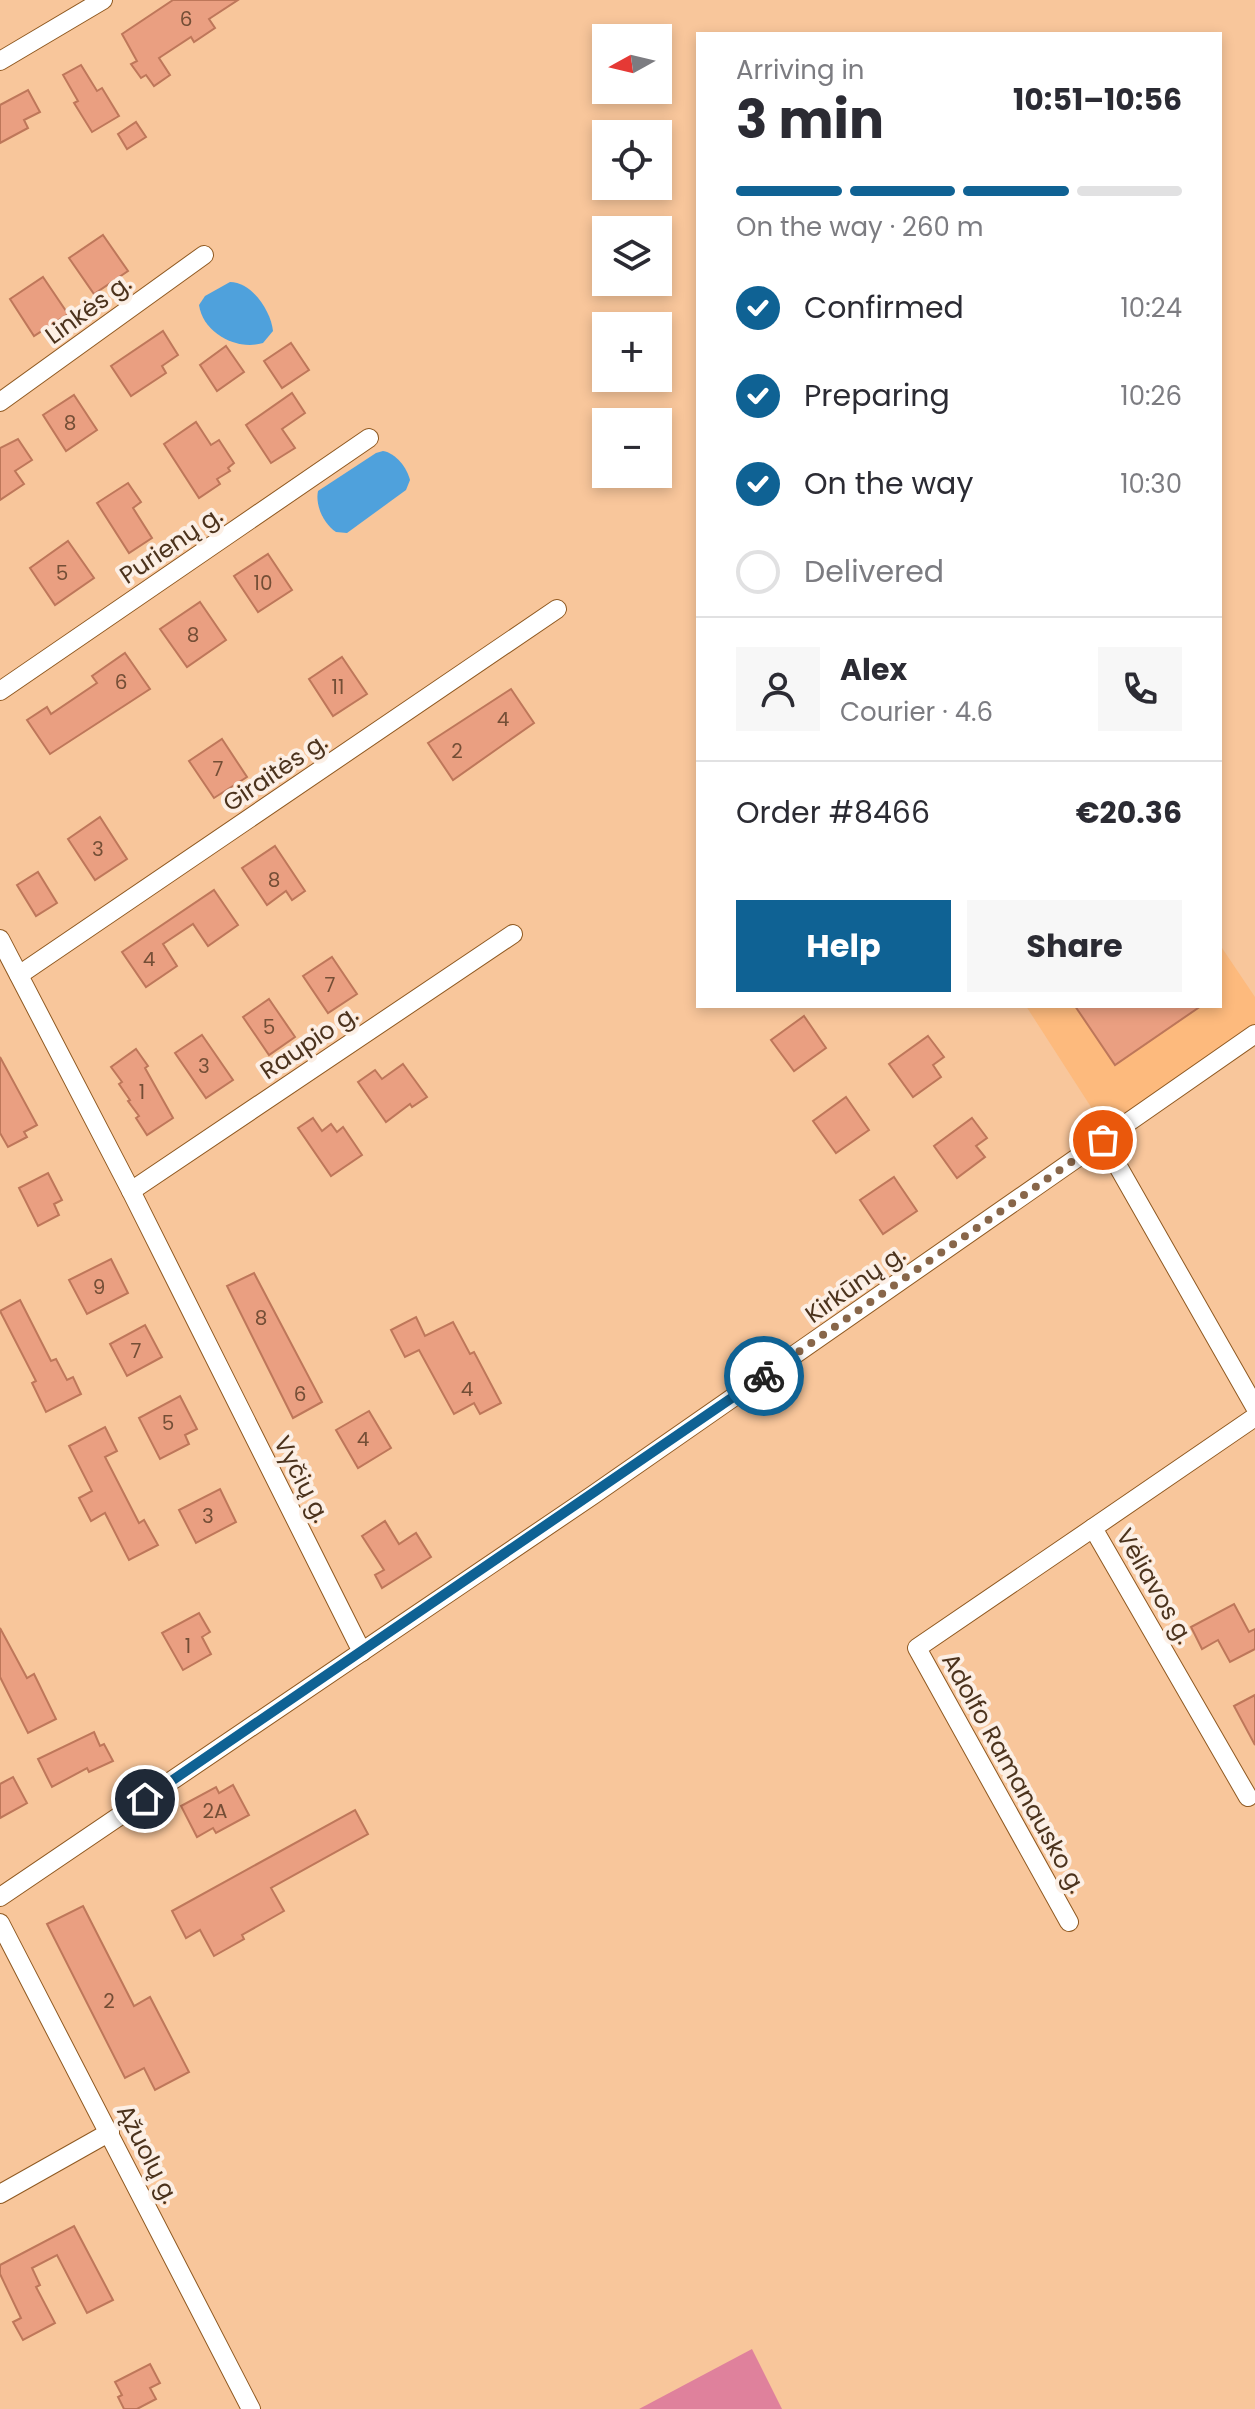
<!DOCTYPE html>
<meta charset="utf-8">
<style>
:root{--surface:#fff;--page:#f7f7f7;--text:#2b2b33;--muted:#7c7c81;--line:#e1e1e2;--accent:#0f6294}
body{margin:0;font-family:Poppins,sans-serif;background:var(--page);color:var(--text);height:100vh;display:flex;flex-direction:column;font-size:30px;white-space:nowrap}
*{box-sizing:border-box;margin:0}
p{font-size:26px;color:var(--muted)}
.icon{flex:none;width:44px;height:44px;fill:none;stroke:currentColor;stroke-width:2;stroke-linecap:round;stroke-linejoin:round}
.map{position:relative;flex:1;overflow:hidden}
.sheet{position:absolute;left:696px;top:32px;width:526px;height:976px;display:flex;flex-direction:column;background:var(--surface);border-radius:0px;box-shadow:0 4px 12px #0003}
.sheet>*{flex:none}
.needle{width:52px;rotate:262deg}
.fabs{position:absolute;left:592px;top:24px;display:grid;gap:16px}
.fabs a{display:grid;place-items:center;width:80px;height:80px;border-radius:0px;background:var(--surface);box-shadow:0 4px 12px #0003;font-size:40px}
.pin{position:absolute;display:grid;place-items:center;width:68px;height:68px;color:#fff;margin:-34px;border:4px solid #fff;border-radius:50%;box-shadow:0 2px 8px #0007}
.courier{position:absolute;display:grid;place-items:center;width:80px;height:80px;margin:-40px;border:6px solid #0f6294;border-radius:50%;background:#fff;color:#222;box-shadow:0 2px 10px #0007}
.overview em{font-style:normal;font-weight:700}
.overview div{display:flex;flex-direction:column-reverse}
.overview{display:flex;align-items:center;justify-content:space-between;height:136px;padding:0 40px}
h1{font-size:52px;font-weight:700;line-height:60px}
.bar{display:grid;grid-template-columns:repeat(4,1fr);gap:12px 8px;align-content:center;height:96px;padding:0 40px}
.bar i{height:10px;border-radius:6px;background:var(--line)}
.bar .active{background:var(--accent)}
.bar p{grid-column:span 4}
.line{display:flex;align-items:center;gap:20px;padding:0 40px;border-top:2px solid var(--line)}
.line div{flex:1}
.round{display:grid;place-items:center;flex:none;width:84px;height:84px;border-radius:0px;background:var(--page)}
ol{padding:0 40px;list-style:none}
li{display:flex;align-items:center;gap:24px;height:88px}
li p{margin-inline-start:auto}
li .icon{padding:8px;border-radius:50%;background:var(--accent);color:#fff;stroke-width:4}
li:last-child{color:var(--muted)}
li i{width:44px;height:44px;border:4px solid var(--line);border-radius:50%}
.action{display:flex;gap:16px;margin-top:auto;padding:16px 40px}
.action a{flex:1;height:92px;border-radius:0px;background:var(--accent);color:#fff;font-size:32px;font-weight:700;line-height:92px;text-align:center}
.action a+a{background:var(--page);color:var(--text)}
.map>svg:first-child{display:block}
.built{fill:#fdba7d}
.forest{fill:#df819c}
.water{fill:#4fa1dc}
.building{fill:#ea9f81;stroke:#be775a;stroke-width:2}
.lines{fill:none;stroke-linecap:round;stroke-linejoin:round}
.street-casing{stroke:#8f5921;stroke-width:20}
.street{stroke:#fff;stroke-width:18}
.done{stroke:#886649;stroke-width:8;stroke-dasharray:0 14.4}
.route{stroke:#0f6294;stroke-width:10}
.labels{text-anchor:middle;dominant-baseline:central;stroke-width:8;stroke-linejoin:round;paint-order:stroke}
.number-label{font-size:20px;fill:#744e36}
.street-label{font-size:24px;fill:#4c331d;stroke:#fcefe5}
</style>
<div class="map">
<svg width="1255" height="2409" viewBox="0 0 1255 2409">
<rect width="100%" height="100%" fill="#f8c69b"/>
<!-- built -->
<polygon class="built" points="1220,945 1255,997 1255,1034 1109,1135 1026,1006 1220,1006"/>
<!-- forest -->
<polygon class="forest" points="752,2349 782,2409 639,2409"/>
<!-- water -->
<g class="water">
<path d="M230 282C252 282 271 311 273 331L263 343C237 351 203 333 199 305L205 296Z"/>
<path d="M383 451C396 453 407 468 410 480L406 490 347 533 336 532C324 524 315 506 318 491L376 453Z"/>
</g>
<!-- building -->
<g class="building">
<polygon points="173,0 238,0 209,19 215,28 194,42 191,37 159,58 170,75 154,86 146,75 141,78 131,64 137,61 122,34"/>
<polygon points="81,65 97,91 102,88 119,116 92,132 74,103 78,101 63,75"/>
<polygon points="28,90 40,112 24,120 28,128 0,143 0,105"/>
<polygon points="136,122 146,137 127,149 118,134"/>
<polygon points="103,235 128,271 94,294 69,258"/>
<polygon points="43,277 68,314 34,336 10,299"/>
<polygon points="163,331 178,355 162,366 166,373 131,396 111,366"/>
<polygon points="291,343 309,370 282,388 264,361"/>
<polygon points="226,346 244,372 217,391 200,365"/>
<polygon points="292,393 305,413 282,429 295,448 271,463 246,425"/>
<polygon points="74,395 97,430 66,451 43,415"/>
<polygon points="196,422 211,445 219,440 234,463 228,468 230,471 217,479 220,484 199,498 164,444"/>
<polygon points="18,439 32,460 15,471 24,484 0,500 0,448"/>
<polygon points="128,483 141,502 133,508 152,538 129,553 97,503"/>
<polygon points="68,541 94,578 55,605 30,568"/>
<polygon points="268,554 292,590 258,612 234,576"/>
<polygon points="200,602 226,640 187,667 160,629"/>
<polygon points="125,653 150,689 50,754 27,720 47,707 51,714 97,683 92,676"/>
<polygon points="342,657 367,694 333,716 309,679"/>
<polygon points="511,689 534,723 453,780 428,743"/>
<polygon points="222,739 247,777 214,798 189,761"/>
<polygon points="100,817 127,859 95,880 68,839"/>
<polygon points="275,846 305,891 292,900 286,891 267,905 242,868"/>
<polygon points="38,872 57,903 36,916 17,885"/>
<polygon points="214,890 238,925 208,946 193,924 163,944 177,966 146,987 122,952"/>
<polygon points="332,957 357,994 328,1013 303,976"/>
<polygon points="269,999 295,1037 269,1055 243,1017"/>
<polygon points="1075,1006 1201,1006 1115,1065"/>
<polygon points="804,1016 826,1048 794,1071 771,1040"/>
<polygon points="202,1035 233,1080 206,1098 175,1053"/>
<polygon points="928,1036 944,1057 933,1065 941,1077 913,1097 889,1064"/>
<polygon points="136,1049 148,1066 145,1068 173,1118 147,1135 136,1118 139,1116 128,1101 130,1100 119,1084 122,1082 111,1067"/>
<polygon points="0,1057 37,1125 24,1132 27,1137 8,1147 0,1133"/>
<polygon points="403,1064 427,1097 412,1107 410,1104 386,1122 358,1082 375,1070 382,1079"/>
<polygon points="846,1097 869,1130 836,1153 813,1121"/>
<polygon points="313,1118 322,1131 331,1124 337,1132 343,1127 362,1155 331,1176 298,1128"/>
<polygon points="972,1118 987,1138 976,1146 985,1157 957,1178 934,1146"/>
<polygon points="48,1173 62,1200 54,1204 59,1215 38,1226 19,1188"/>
<polygon points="894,1177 917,1211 883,1234 860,1200"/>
<polygon points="111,1259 128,1293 87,1314 69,1280"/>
<polygon points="254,1273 322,1402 293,1418 227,1286"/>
<polygon points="20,1300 51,1361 56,1359 67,1380 73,1377 81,1394 46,1412 32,1383 36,1381 0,1311"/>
<polygon points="416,1317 425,1336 453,1322 470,1354 474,1352 501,1403 480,1414 474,1403 454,1414 419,1350 405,1357 391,1330"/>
<polygon points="145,1325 162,1357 127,1376 110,1344"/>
<polygon points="180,1396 197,1429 185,1435 189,1444 160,1459 139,1418"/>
<polygon points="369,1411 391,1448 358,1468 336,1430"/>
<polygon points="105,1427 117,1451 105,1457 139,1523 144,1520 158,1545 129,1560 105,1513 91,1521 79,1498 92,1491 69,1446"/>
<polygon points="220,1489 236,1522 196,1543 179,1510"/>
<polygon points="385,1521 399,1544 416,1533 431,1557 382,1588 375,1575 384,1570 362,1536"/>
<polygon points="1234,1604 1249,1632 1255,1629 1255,1649 1230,1662 1218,1640 1202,1649 1191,1627"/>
<polygon points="199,1613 210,1632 202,1637 211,1654 183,1670 162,1633"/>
<polygon points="0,1628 27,1678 34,1674 56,1719 28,1733 0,1677"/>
<polygon points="1255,1695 1255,1745 1234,1706"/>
<polygon points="94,1732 100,1746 104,1744 113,1761 89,1772 87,1768 52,1787 38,1759"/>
<polygon points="13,1777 27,1803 0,1818 0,1784"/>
<polygon points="233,1785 249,1815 216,1833 213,1828 197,1837 181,1806 216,1787 219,1793"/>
<polygon points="355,1810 368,1834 271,1888 284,1911 242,1935 244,1939 214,1956 200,1930 186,1938 172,1911"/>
<polygon points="83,1906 134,2006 150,1997 189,2072 155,2090 144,2068 125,2078 47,1924"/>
<polygon points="74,2226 113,2300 87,2313 57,2255 32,2268 40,2285 36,2287 55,2323 23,2340 13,2322 21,2318 0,2274 0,2265"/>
<polygon points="150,2364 160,2383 150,2388 156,2399 137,2409 124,2409 118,2397 122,2395 115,2382"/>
</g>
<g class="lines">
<!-- street casing -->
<g class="street-casing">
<g id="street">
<polyline points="0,61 103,0"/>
<polyline points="0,402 204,255"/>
<polyline points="0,691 369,438"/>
<polyline points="0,939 131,1191 362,1652"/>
<polyline points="19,975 557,609"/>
<polyline points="1103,1140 1255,1407"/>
<polyline points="131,1191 513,934"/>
<polyline points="1248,1797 1093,1528 1255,1417"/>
<polyline points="0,1897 593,1495 1255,1034"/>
<polyline points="1069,1922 917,1648 1093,1528"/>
<polyline points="0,1923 251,2409"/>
<polyline points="0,2194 110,2132"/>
</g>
</g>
<!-- street -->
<use href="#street" class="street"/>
</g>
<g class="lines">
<!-- done -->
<polyline class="done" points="764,1376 1103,1140"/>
<!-- route -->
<polyline class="route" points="145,1799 764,1376"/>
</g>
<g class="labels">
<!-- number labels -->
<g class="number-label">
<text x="186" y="19">6</text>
<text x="70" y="423">8</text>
<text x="62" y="573">5</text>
<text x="263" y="583">10</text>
<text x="193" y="635">8</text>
<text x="121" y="682">6</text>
<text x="338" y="687">11</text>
<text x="503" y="719">4</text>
<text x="457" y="751">2</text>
<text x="218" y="769">7</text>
<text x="98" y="849">3</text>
<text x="274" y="880">8</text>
<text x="149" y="959">4</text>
<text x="330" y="985">7</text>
<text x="269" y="1027">5</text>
<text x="204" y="1066">3</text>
<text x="142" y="1092">1</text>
<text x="99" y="1287">9</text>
<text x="261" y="1318">8</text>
<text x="136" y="1351">7</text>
<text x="467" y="1389">4</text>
<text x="300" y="1394">6</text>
<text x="168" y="1423">5</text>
<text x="363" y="1439">4</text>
<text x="208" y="1516">3</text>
<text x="188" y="1646">1</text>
<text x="215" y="1811">2A</text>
<text x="109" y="2001">2</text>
</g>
<!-- street labels -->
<g class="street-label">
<text transform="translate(88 309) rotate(-36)">Linkės g.</text>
<text transform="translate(171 545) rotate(-34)">Purienų g.</text>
<text transform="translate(275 772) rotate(-34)">Giraitės g.</text>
<text transform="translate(309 1042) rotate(-34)">Raupio g.</text>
<text transform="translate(855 1284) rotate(-35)">Kirkūnų g.</text>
<text transform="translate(302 1479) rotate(63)">Vyčių g.</text>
<text transform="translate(1155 1586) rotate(60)">Vėliavos g.</text>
<text transform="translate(1014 1773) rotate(61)">Adolfo Ramanausko g.</text>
<text transform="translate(148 2154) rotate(63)">Ąžuolų g.</text>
</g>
</g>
</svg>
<div class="fabs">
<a><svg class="needle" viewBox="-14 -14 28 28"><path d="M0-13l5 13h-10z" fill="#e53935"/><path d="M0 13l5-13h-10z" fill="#7c7c81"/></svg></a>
<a><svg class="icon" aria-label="locate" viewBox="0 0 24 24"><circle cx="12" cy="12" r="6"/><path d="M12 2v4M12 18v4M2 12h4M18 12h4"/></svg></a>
<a><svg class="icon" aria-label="layers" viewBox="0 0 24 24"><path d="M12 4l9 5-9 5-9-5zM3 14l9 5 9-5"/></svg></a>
<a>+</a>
<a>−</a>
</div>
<div class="pin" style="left:1103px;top:1140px;background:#ea580c"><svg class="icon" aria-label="bag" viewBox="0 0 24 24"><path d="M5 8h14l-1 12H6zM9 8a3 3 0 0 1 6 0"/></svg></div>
<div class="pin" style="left:145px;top:1799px;background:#1f2937"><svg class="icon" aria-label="home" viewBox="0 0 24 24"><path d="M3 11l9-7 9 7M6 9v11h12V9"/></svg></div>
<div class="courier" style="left:764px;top:1376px"><svg class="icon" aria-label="bike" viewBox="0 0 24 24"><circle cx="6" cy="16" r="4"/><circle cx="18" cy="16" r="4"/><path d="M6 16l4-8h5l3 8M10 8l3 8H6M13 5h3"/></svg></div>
<section class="sheet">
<div class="overview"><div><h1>3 min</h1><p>Arriving in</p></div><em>10:51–10:56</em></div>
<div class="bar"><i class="active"></i><i class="active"></i><i class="active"></i><i></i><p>On the way · 260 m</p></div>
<ol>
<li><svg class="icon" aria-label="check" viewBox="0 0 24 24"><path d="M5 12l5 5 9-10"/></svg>Confirmed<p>10:24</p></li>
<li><svg class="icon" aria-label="check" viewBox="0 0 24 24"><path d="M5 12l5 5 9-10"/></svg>Preparing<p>10:26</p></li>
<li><svg class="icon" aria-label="check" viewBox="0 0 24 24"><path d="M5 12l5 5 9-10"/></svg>On the way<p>10:30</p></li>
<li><i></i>Delivered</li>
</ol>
<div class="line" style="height:144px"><a class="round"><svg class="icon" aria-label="person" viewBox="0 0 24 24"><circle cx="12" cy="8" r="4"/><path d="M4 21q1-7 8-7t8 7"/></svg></a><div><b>Alex</b><p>Courier · 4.6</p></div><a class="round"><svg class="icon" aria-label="phone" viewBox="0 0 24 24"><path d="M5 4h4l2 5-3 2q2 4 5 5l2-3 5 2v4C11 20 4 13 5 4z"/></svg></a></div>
<div class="line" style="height:104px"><div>Order #8466</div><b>€20.36</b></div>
<div class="action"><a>Help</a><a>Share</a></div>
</section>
</div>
